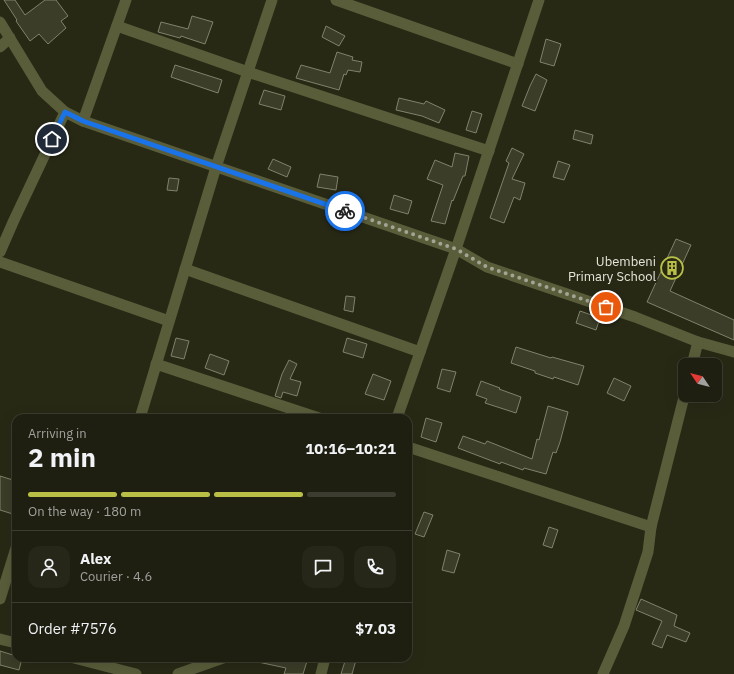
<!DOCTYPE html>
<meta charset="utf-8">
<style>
:root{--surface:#1e1f10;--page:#262719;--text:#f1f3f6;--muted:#a1a29f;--line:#3c3d30;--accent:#bac045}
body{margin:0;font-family:"IBM Plex Sans",sans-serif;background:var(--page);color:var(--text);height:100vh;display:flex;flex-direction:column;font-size:15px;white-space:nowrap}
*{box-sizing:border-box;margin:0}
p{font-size:13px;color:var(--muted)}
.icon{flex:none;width:22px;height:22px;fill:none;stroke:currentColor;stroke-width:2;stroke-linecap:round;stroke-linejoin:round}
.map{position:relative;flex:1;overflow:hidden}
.drawer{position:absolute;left:12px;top:414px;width:400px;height:248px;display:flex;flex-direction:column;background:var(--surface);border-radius:12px;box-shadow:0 4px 16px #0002,0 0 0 1px var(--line)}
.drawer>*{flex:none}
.needle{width:26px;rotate:305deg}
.tools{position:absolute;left:678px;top:358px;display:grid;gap:8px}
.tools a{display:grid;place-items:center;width:44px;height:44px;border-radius:8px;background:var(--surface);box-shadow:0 4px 16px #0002,0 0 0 1px var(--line);font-size:20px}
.pin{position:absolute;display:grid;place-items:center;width:34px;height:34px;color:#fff;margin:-17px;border:2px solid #fff;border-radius:50%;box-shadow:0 1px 4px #0007}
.courier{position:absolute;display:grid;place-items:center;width:40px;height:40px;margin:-20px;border:3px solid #1a73e8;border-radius:50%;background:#fff;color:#222;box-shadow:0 1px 5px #0007}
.overview em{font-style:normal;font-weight:700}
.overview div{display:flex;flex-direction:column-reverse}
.overview{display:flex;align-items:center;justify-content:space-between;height:68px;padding:0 16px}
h1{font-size:26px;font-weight:700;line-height:30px}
.bar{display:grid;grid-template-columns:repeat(4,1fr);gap:6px 4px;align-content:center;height:48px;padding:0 16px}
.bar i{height:5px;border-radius:3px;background:var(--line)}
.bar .current{background:var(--accent)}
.bar p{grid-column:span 4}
.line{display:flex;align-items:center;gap:10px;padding:0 16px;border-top:1px solid var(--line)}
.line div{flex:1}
.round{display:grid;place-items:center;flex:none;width:42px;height:42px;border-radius:12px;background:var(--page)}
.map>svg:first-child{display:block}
.building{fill:#3b3d28;stroke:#80826b}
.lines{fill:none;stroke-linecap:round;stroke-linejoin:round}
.minor{stroke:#5a5d3a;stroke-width:11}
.done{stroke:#a3a494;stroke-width:4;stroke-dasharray:0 7.2}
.route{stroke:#1a73e8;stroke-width:5}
.labels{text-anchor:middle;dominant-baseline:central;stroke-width:4;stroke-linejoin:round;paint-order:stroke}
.poi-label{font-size:13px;fill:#e5e6d9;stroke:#282915;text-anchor:end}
</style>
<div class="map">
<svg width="734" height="674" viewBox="0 0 734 674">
<rect width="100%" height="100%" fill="#282915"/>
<!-- building -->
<g class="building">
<polygon points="4,0 15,0 25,15 45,0 56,0 68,16 61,21 66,28 48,44 39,34 30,41 16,21 17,20"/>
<polygon points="192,16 213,22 205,44 181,36 180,38 158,32 161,22 188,29"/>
<polygon points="326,26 345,36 339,46 322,37"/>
<polygon points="546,39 561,44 554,66 540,62"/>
<polygon points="337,52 353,57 352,60 362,62 360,72 348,70 346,75 344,74 339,90 296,78 301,65 330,73"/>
<polygon points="175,65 222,80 218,93 171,77"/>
<polygon points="536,74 547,80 535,111 522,106 530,86"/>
<polygon points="264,90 285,96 281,110 259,104"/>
<polygon points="399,98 424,104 426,101 445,110 439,123 422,116 396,110"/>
<polygon points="472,111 482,114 476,133 466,130"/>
<polygon points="575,130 593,135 591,144 573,139"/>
<polygon points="512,148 524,154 512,179 525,183 520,200 514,197 504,223 490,218 509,163 506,161"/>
<polygon points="455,153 469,156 465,176 463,176 453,201 452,200 445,224 431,221 443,185 427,179 435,160 452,167"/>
<polygon points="273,159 291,167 287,177 268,169"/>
<polygon points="558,161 570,165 564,180 553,177"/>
<polygon points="320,174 338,177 336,190 317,187"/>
<polygon points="169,178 179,179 177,191 167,190"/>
<polygon points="394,195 412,201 408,214 390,209"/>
<polygon points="676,239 691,245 670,291 734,320 734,340 647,302"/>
<polygon points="346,296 355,297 353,312 344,310"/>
<polygon points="580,311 600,318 596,330 576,323"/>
<polygon points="176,338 189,341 184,359 171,356"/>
<polygon points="347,338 367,344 363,358 343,352"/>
<polygon points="516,347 551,358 552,357 584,366 578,385 554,377 553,379 535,373 535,371 511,363"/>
<polygon points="210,354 229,361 224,375 205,368"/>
<polygon points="289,360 297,364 290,379 301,382 297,396 283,392 281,398 275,396 282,374"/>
<polygon points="442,369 456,372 450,392 437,388"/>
<polygon points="373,374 391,381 384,400 365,394"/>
<polygon points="614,378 631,386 624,401 607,393"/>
<polygon points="481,381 500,388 499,389 521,397 516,413 485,403 487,399 476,395"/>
<polygon points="548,406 568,412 560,442 556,453 553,452 546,474 524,468 523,470 501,462 500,464 458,448 463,436 485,444 487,441 532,459 537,439 539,440"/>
<polygon points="426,418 442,423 436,442 421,437"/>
<polygon points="0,476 16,481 16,515 0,510"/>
<polygon points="424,512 433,515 424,537 415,534"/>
<polygon points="549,527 558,530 552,548 543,545"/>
<polygon points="447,550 460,554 454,573 442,570"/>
<polygon points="641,599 677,615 674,626 690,633 686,642 667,635 662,648 652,644 662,621 636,610"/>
<polygon points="0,651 16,656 16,658 22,658 19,670 0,665"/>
<polygon points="259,658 308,658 303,674 284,674 286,668 258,662"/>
<polygon points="346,658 356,660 352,674 341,674"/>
</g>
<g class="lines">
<!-- minor -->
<g class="minor">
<polyline points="336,0 518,64"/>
<polyline points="0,22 42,91 65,112 83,121 456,249 487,267 635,317 698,342 734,352"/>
<polyline points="117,26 248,72 489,151"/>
<polyline points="0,47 10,38"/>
<polyline points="83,121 126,0"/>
<polyline points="0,252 14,220 65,112"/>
<polyline points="0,262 169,321"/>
<polyline points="185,269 420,352"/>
<polyline points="156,364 319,418"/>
<polyline points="692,365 698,342"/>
<polyline points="140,418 216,167 272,0"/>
<polyline points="397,418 456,249 539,0"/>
<polyline points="408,447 651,527"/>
<polyline points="0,599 16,548"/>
<polyline points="0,639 16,643"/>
<polyline points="74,658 136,674"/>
<polyline points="178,674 223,658"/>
<polyline points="321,674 325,658"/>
<polyline points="603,674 624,626 648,552 651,527 685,393"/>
</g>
</g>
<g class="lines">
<!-- done -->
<polyline class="done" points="345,211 456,249 487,267 606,307"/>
<!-- route -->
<polyline class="route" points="52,139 65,112 83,121 345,211"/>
</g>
<!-- icons -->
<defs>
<g id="building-ring" transform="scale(1.15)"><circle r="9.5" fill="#282915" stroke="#bac045" stroke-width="1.5"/><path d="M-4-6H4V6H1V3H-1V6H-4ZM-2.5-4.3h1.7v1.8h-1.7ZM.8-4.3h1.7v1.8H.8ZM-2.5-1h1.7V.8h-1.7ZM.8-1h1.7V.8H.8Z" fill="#bac045"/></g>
</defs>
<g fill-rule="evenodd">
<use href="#building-ring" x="672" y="268"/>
</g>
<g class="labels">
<!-- poi labels -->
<g class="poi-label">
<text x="656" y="261">Ubembeni<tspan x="656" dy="15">Primary School</tspan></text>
</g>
</g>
</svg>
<div class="tools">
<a><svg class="needle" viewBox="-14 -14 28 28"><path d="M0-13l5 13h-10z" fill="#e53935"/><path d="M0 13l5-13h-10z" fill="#a1a29f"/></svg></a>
</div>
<div class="pin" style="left:606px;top:307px;background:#ea580c"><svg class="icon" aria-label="bag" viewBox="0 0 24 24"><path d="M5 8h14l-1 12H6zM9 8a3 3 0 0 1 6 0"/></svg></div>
<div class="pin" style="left:52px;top:139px;background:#1f2937"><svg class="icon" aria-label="home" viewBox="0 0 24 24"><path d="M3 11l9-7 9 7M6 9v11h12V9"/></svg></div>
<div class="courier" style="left:345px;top:211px"><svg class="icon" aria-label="bike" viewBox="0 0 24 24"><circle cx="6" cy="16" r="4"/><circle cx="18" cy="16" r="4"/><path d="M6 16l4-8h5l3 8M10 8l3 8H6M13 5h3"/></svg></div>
<section class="drawer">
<div class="overview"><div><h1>2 min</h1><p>Arriving in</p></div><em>10:16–10:21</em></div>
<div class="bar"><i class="current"></i><i class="current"></i><i class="current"></i><i></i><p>On the way · 180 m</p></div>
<div class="line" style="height:72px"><a class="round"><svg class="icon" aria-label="person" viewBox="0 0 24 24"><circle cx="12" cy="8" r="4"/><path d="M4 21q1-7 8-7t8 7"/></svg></a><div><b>Alex</b><p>Courier · 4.6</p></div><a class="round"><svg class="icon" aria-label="chat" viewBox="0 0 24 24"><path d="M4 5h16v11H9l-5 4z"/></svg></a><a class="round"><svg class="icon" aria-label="phone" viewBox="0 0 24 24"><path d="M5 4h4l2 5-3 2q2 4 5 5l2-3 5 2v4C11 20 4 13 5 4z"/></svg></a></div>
<div class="line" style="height:52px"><div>Order #7576</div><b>$7.03</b></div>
</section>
</div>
